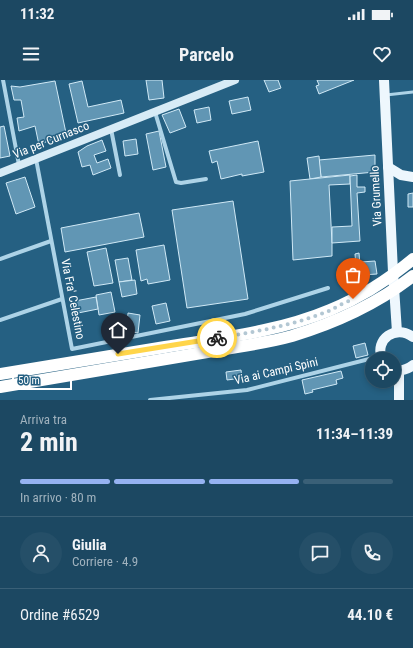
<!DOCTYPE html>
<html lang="it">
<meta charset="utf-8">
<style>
:root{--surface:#1c4862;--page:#254f68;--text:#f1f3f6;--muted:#a0b2be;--line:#3a6077;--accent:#95b2f1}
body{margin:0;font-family:"Roboto Condensed",sans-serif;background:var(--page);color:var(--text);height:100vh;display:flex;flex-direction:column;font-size:15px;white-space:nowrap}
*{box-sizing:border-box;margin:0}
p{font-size:13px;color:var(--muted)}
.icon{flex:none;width:22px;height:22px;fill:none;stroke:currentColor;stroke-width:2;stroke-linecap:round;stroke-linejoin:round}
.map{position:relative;height:320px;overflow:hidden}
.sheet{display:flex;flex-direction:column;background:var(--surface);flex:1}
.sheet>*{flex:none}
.tools{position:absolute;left:365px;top:272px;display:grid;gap:8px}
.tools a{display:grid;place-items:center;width:36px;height:36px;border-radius:50%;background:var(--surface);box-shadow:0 2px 6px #0003,0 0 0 1px var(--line);font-size:20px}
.scale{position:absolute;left:12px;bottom:10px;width:60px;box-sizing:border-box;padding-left:4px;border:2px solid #fff;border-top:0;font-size:11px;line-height:14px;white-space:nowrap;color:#fff;-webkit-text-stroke:3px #256082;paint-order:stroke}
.pin{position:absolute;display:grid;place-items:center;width:34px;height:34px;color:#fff;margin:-41px -17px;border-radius:50% 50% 50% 0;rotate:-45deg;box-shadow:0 0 4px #0007}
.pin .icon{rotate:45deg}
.courier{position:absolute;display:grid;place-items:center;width:40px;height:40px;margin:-20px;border:3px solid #ffd54a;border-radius:50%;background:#fff;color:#222;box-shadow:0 1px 5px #0007}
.summary em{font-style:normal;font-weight:700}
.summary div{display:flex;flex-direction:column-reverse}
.summary{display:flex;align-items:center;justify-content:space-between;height:68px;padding:0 20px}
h1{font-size:26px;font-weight:700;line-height:30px}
.bar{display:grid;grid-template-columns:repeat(4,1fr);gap:6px 4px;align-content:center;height:48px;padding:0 20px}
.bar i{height:5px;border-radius:3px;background:var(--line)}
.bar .current{background:var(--accent)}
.bar p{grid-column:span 4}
.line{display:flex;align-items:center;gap:10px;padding:0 20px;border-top:1px solid var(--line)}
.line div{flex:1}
.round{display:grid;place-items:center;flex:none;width:42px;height:42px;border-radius:21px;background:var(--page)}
.status{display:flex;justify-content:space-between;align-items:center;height:28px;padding:0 20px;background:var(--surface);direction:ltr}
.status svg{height:11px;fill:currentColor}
header{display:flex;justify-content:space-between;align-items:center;height:52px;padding:0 20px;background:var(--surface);font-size:18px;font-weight:700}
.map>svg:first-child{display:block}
.building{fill:#6196b4;stroke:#d0e9f6}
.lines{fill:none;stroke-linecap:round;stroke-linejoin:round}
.lane{stroke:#add3e7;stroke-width:3}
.street{stroke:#add3e7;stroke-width:4}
.secondary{stroke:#d7ebf6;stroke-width:8}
.primary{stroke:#eef7fd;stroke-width:10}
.highway{stroke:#fff;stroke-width:12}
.done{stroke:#b3c7d3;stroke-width:4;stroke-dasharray:0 7.2}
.route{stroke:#ffd54a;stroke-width:5}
.labels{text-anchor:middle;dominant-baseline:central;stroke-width:3;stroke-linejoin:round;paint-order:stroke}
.street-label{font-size:12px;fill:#fff;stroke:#256082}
</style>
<div class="status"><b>11:32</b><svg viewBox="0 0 49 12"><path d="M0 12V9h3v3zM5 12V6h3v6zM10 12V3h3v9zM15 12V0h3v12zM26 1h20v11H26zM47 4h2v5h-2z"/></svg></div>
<header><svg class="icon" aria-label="menu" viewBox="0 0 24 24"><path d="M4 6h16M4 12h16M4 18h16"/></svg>Parcelo<svg class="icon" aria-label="heart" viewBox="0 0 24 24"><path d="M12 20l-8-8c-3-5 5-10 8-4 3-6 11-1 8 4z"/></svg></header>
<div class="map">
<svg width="413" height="320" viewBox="0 0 413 320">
<rect width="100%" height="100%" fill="#256082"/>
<!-- building -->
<g class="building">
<polygon points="146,0 162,0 164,18 149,20"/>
<polygon points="264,0 278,0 281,8 269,12"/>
<polygon points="317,0 354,0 319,14 316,6 319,5"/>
<polygon points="55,1 66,53 39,65 35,46 19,51 17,38 24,37 21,20 14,20 11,6 20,7"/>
<polygon points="82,1 88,27 121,20 124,33 78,43 69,4"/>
<polygon points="248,17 251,30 232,34 229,21"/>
<polygon points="209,27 211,40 197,43 194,30"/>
<polygon points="179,29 186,47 170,53 162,35"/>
<polygon points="4,46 10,76 0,78 0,47"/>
<polygon points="159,51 166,87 153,90 146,54"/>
<polygon points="136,59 138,74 125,76 123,61"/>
<polygon points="102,60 106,71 94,75 97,83 108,79 111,88 93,95 90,85 82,87 78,72 87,66"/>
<polygon points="258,61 264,92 242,96 242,94 221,99 217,81 212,83 209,71"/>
<polygon points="375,75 375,92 321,97 319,80"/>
<polygon points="319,76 321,97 310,99 307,78"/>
<polygon points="350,95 350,104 329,105 332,163 332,176 293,180 290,101"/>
<polygon points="357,95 357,107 365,107 365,112 357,113 360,161 332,163 332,147 352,146 350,96"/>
<polygon points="25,97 35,127 16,134 6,103"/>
<polygon points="413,113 413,127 408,127 408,114"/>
<polygon points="233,121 248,219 187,228 172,130"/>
<polygon points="139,133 144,157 65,172 61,148"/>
<polygon points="164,165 170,200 148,204 147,199 141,201 136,170"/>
<polygon points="106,168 113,203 94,206 87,172"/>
<polygon points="359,173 360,185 356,186 355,174"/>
<polygon points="128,178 132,200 119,202 115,180"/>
<polygon points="375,181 377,194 362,195 361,182"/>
<polygon points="135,200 137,214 122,217 119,202"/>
<polygon points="111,212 115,232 99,235 96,215"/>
<polygon points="96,217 98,229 78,233 75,221"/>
<polygon points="166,223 170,241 156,244 152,226"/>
<polygon points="128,233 140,235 138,253 126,251"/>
<polygon points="365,263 368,275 356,278 353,266"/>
<polygon points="241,290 242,298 227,300 226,292"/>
<polygon points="341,291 343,298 336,300 337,304 312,310 313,312 305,314 302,300"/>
</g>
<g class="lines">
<!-- lane -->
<polyline class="lane" points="386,15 413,12"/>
<!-- street -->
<g class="street">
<polyline points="3,0 19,85"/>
<polyline points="155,32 176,102 181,103 206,99"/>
<polyline points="111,49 120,95"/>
<polyline points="36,79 72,269 245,234 328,208"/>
<polyline points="0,179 51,161"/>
<polyline points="0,240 62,219"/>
<polyline points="150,320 247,310 381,276"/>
</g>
<!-- secondary -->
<polyline class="secondary" points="0,93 235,0"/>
<!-- primary -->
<g class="primary">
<polyline points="384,0 393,192 397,252"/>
<polyline points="388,87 401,95 413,97"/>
<path d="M382 279C374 259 396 244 413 257"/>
<path d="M394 290C401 291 407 290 413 285"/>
<polyline points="399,291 399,320"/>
</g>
<!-- highway -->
<g class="highway">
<path d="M0 294C55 285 110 276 165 267 220 258 278 252 330 230 359 218 389 199 413 179"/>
<path d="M0 307 237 267C256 264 274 261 292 256 335 243 377 224 413 196"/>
</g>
</g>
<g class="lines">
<!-- done -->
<path class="done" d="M217 258C255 252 295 245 331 230 338 226 346 222 353 219"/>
<!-- route -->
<polyline class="route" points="118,274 217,258"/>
</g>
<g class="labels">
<!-- street labels -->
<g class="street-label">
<text transform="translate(51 60) rotate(-22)">Via per Curnasco</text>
<text transform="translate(376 116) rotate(-93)">Via Grumello</text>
<text transform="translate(73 219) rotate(79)">Via Fra' Celestino</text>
<text transform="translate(276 291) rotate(-13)">Via ai Campi Spini</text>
</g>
</g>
</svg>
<div class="tools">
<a><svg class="icon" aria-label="locate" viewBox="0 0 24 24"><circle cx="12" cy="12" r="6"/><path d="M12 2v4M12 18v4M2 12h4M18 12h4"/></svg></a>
</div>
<div class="scale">50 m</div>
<div class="pin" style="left:353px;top:219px;background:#ea580c"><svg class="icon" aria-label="bag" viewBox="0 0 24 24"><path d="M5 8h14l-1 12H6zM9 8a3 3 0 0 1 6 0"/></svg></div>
<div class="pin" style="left:118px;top:274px;background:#1f2937"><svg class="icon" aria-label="home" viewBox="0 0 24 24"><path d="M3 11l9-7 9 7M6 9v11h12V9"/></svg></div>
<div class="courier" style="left:217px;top:258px"><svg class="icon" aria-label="bike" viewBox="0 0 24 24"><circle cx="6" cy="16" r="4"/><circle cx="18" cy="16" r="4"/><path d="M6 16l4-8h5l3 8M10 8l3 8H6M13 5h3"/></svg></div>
</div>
<section class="sheet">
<div class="summary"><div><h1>2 min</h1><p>Arriva tra</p></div><em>11:34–11:39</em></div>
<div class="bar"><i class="current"></i><i class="current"></i><i class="current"></i><i></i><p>In arrivo · 80 m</p></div>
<div class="line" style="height:72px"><a class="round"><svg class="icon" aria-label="person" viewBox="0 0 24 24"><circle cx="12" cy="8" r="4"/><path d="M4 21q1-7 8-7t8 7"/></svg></a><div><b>Giulia</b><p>Corriere · 4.9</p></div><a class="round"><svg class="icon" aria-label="chat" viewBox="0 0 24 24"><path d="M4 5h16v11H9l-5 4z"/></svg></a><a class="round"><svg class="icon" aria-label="phone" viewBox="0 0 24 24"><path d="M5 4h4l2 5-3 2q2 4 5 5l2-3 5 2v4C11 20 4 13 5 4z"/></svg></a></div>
<div class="line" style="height:52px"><div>Ordine #6529</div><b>44.10 €</b></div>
</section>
